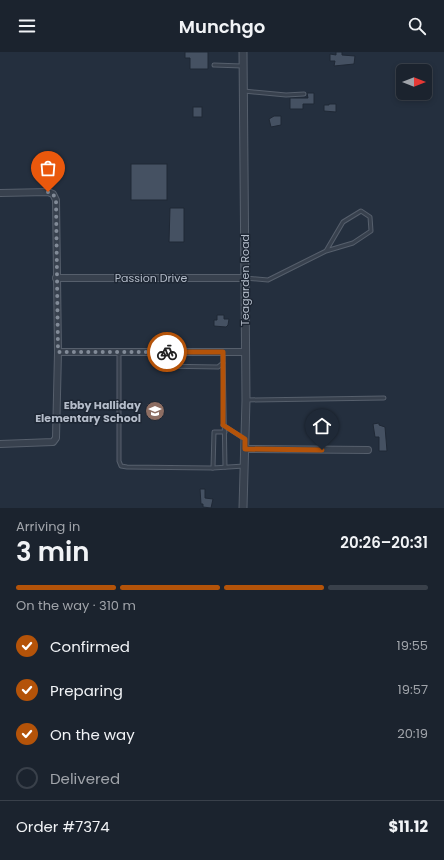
<!DOCTYPE html>
<meta charset="utf-8">
<style>
:root{--surface:#1b232e;--page:#242b36;--text:#f1f3f6;--muted:#a0a4aa;--line:#39404a;--accent:#b45309}
body{margin:0;font-family:Poppins,sans-serif;background:var(--page);color:var(--text);height:100vh;display:flex;flex-direction:column;font-size:15px;white-space:nowrap}
*{box-sizing:border-box;margin:0}
p{font-size:13px;color:var(--muted)}
.icon{flex:none;width:22px;height:22px;fill:none;stroke:currentColor;stroke-width:2;stroke-linecap:round;stroke-linejoin:round}
.map{position:relative;height:456px;overflow:hidden}
.sheet{display:flex;flex-direction:column;background:var(--surface);flex:1}
.sheet>*{flex:none}
.needle{width:26px;rotate:90deg}
.fabs{position:absolute;left:396px;top:12px;display:grid;gap:8px}
.fabs a{display:grid;place-items:center;width:36px;height:36px;border-radius:6px;background:var(--surface);box-shadow:0 2px 6px #0003,0 0 0 1px var(--line);font-size:20px}
.pin{position:absolute;display:grid;place-items:center;width:34px;height:34px;color:#fff;margin:-41px -17px;border-radius:50% 50% 50% 0;rotate:-45deg;box-shadow:0 0 4px #0007}
.pin .icon{rotate:45deg}
.courier{position:absolute;display:grid;place-items:center;width:40px;height:40px;margin:-20px;border:3px solid #b45309;border-radius:50%;background:#fff;color:#222;box-shadow:0 1px 5px #0007}
.head em{font-style:normal;font-weight:600}
.head div{display:flex;flex-direction:column-reverse}
.head{display:flex;align-items:center;justify-content:space-between;height:68px;padding:0 16px}
h1{font-size:26px;font-weight:600;line-height:30px}
.bar{display:grid;grid-template-columns:repeat(4,1fr);gap:6px 4px;align-content:center;height:48px;padding:0 16px}
.bar i{height:5px;border-radius:3px;background:var(--line)}
.bar .current{background:var(--accent)}
.bar p{grid-column:span 4}
.line{display:flex;align-items:center;gap:10px;padding:0 16px;border-top:1px solid var(--line)}
.line div{flex:1}
ol{padding:0 16px;list-style:none}
li{display:flex;align-items:center;gap:12px;height:44px}
li p{margin-inline-start:auto}
li .icon{padding:4px;border-radius:50%;background:var(--accent);color:#fff;stroke-width:4}
li:last-child{color:var(--muted)}
li i{width:22px;height:22px;border:2px solid var(--line);border-radius:50%}
header{display:flex;justify-content:space-between;align-items:center;height:52px;padding:0 16px;background:var(--surface);font-size:18px;font-weight:600}
.map>svg:first-child{display:block}
.building{fill:#455162;stroke:#1f2835}
.lines{fill:none;stroke-linecap:round;stroke-linejoin:round}
.service-casing{stroke:#565f6c;stroke-width:5}
.minor-casing{stroke:#565f6c;stroke-width:8}
.tertiary-casing{stroke:#565f6c;stroke-width:9}
.service{stroke:#38414e;stroke-width:3}
.minor{stroke:#38414e;stroke-width:6}
.tertiary{stroke:#38414e;stroke-width:7}
.done{stroke:#828b98;stroke-width:4;stroke-dasharray:0 7.2}
.route{stroke:#b45309;stroke-width:5}
.labels{text-anchor:middle;dominant-baseline:central;stroke-width:3;stroke-linejoin:round;paint-order:stroke}
.street-label{font-size:11px;fill:#b4bcc9;stroke:#1d2633}
.poi-label{font-size:11px;font-weight:bold;fill:#b4bcc9;stroke:#1d2633;text-anchor:end}
</style>
<header><svg class="icon" aria-label="menu" viewBox="0 0 24 24"><path d="M4 6h16M4 12h16M4 18h16"/></svg>Munchgo<svg class="icon" aria-label="search" viewBox="0 0 24 24"><circle cx="10" cy="10" r="6"/><path d="M15 15l6 6"/></svg></header>
<div class="map">
<svg width="444" height="456" viewBox="0 0 444 456">
<rect width="100%" height="100%" fill="#242f3e"/>
<!-- building -->
<g class="building">
<polygon points="185,0 208,0 208,17 190,17 190,6 185,6"/>
<polygon points="336,0 342,0 342,3 355,4 354,12 334,14 335,9 330,9 330,2 336,3"/>
<polygon points="307,41 314,41 314,52 303,52 303,57 290,57 290,46 308,46"/>
<polygon points="329,52 336,52 336,60 324,59 324,53 329,53"/>
<rect x="193" y="55" width="9" height="10"/>
<polygon points="274,64 281,64 281,73 271,75 269,67"/>
<rect x="131" y="112" width="36" height="36"/>
<polygon points="170,156 184,156 184,190 169,190"/>
<polygon points="217,263 224,263 224,267 229,267 228,273 226,275 214,274 214,268 217,268"/>
<polygon points="379,371 379,373 385,375 387,399 379,399 379,385 375,385 373,372"/>
<polygon points="200,437 205,437 205,446 213,447 211,456 203,455 203,452 201,452"/>
</g>
<g class="lines">
<!-- service casing -->
<g class="service-casing">
<g id="service">
<polyline points="214,13 242,14"/>
<polyline points="244,39 286,43 304,42"/>
<polyline points="245,226 268,228 326,199 353,191 371,179 370,165 361,159 343,170 326,199"/>
<polyline points="119,300 119,409 121,414 127,415 213,416 244,414"/>
<polyline points="157,300 159,314 218,315 223,311"/>
<polyline points="223,301 225,415"/>
<polyline points="246,348 384,346"/>
<polyline points="223,373 243,386"/>
<polyline points="213,416 214,380 225,380"/>
</g>
</g>
<!-- minor casing -->
<g class="minor-casing">
<g id="minor">
<polyline points="0,141 48,140 53,142 56,148 58,300 56,386 53,390 0,392"/>
<polyline points="56,226 245,226"/>
<polyline points="58,300 246,300"/>
<polyline points="245,397 368,398"/>
</g>
</g>
<!-- tertiary casing -->
<g class="tertiary-casing">
<polyline id="tertiary" points="243,456 246,348 243,0"/>
</g>
<!-- service -->
<use href="#service" class="service"/>
<!-- minor -->
<use href="#minor" class="minor"/>
<!-- tertiary -->
<use href="#tertiary" class="tertiary"/>
</g>
<g class="lines">
<!-- done -->
<polyline class="done" points="48,140 53,142 56,148 58,300 167,300"/>
<!-- route -->
<polyline class="route" points="167,300 223,300 223,373 245,387 245,397 322,398"/>
</g>
<!-- icons -->
<defs>
<g id="school-disc" transform="scale(1)"><circle r="9.5" fill="#8d6e63" stroke="#1d2633"/><path d="M0-5L7-2L0 1L-7-2ZM-4 1L0 2.5L4 1V4Q0 6-4 4Z" fill="#fff"/></g>
</defs>
<g fill-rule="evenodd">
<use href="#school-disc" x="155" y="359"/>
</g>
<g class="labels">
<!-- street labels -->
<g class="street-label">
<text x="151" y="226">Passion Drive</text>
<text transform="translate(245 228) rotate(-90)">Teagarden Road</text>
</g>
<!-- poi labels -->
<g class="poi-label">
<text x="141" y="353">Ebby Halliday<tspan x="141" dy="13">Elementary School</tspan></text>
</g>
</g>
</svg>
<div class="fabs">
<a><svg class="needle" viewBox="-14 -14 28 28"><path d="M0-13l5 13h-10z" fill="#e53935"/><path d="M0 13l5-13h-10z" fill="#a0a4aa"/></svg></a>
</div>
<div class="pin" style="left:48px;top:140px;background:#ea580c"><svg class="icon" aria-label="bag" viewBox="0 0 24 24"><path d="M5 8h14l-1 12H6zM9 8a3 3 0 0 1 6 0"/></svg></div>
<div class="pin" style="left:322px;top:398px;background:#1f2937"><svg class="icon" aria-label="home" viewBox="0 0 24 24"><path d="M3 11l9-7 9 7M6 9v11h12V9"/></svg></div>
<div class="courier" style="left:167px;top:300px"><svg class="icon" aria-label="bike" viewBox="0 0 24 24"><circle cx="6" cy="16" r="4"/><circle cx="18" cy="16" r="4"/><path d="M6 16l4-8h5l3 8M10 8l3 8H6M13 5h3"/></svg></div>
</div>
<section class="sheet">
<div class="head"><div><h1>3 min</h1><p>Arriving in</p></div><em>20:26–20:31</em></div>
<div class="bar"><i class="current"></i><i class="current"></i><i class="current"></i><i></i><p>On the way · 310 m</p></div>
<ol>
<li><svg class="icon" aria-label="check" viewBox="0 0 24 24"><path d="M5 12l5 5 9-10"/></svg>Confirmed<p>19:55</p></li>
<li><svg class="icon" aria-label="check" viewBox="0 0 24 24"><path d="M5 12l5 5 9-10"/></svg>Preparing<p>19:57</p></li>
<li><svg class="icon" aria-label="check" viewBox="0 0 24 24"><path d="M5 12l5 5 9-10"/></svg>On the way<p>20:19</p></li>
<li><i></i>Delivered</li>
</ol>
<div class="line" style="height:52px"><div>Order #7374</div><b>$11.12</b></div>
</section>
